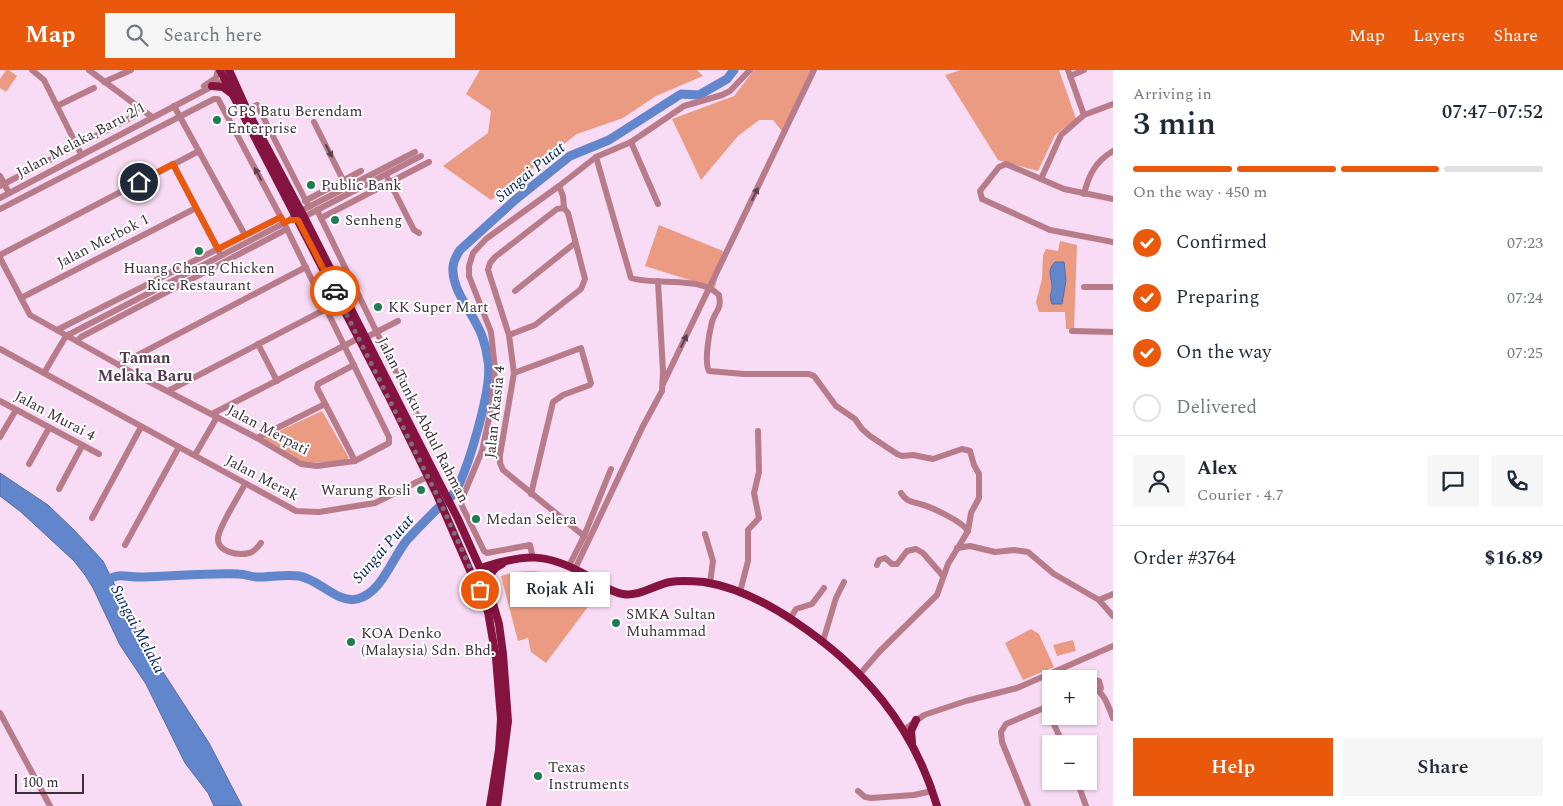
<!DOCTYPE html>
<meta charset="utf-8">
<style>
:root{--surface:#fff;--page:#f6f6f7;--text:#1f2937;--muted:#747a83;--line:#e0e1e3;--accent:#ea580c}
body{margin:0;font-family:Spectral,serif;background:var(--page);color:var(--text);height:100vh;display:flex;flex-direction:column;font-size:19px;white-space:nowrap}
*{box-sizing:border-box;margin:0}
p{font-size:16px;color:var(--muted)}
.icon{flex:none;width:28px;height:28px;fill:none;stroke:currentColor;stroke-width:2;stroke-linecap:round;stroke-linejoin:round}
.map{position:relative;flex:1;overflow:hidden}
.side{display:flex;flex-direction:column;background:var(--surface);width:450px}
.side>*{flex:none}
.tools{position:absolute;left:1042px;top:600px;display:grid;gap:10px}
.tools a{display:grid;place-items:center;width:55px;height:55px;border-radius:0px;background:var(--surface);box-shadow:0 1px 4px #0004;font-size:25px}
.scale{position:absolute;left:15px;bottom:12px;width:69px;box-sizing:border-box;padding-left:5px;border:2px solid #3b303a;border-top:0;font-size:14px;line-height:18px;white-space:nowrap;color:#3b303a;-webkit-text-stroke:4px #fff;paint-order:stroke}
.pin{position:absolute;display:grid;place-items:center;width:42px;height:42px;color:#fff;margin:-21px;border:2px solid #fff;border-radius:50%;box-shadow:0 1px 5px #0007}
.courier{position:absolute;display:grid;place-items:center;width:50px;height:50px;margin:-25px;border:4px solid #ea580c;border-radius:50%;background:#fff;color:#222;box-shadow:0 1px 6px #0007}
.bubble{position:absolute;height:35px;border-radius:0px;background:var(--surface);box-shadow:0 1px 4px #0004;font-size:16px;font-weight:600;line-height:35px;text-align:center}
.head em{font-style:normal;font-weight:600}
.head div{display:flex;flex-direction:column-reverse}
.head{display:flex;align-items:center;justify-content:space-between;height:85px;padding:0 20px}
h1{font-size:32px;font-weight:600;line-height:38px}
.bar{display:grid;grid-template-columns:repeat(4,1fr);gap:8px 5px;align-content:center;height:60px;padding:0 20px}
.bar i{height:6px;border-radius:4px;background:var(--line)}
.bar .selected{background:var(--accent)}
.bar p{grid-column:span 4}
.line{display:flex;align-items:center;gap:12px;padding:0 20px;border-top:1px solid var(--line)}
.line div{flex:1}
.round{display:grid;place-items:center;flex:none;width:52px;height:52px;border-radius:0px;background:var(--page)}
ol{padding:0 20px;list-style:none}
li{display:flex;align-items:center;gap:15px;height:55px}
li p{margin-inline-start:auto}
li .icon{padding:5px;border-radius:50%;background:var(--accent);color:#fff;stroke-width:4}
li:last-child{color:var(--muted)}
li i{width:28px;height:28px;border:2px solid var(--line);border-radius:50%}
.button{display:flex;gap:10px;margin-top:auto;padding:10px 20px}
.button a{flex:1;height:58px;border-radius:0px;background:var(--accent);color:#fff;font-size:20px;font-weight:600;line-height:58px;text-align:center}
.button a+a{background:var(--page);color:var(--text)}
header{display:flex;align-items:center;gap:30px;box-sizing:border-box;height:70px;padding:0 25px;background:var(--accent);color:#fff}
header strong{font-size:24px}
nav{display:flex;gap:28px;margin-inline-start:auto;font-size:18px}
.search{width:350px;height:45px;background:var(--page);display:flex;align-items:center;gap:12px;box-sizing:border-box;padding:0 18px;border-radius:0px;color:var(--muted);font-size:19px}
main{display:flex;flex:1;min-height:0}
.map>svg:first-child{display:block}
.green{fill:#ea9b82}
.water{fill:#6186cc;stroke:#566ca0}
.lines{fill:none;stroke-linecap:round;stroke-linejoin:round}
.river{stroke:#6186cc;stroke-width:9}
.minor{stroke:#b87b89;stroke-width:6}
.major{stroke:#84143f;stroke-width:8}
.oneway{fill:#5a434e}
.done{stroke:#7d6c7b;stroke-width:5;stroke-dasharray:0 9}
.route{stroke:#ea580c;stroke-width:6}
.poi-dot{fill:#1f7d54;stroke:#fff;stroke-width:2}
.labels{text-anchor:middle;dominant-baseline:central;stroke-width:4;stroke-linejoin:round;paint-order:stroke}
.poi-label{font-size:15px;fill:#3b303a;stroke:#fff;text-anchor:start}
.street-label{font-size:15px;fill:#3b303a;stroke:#fff}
.water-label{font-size:16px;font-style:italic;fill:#052361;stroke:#fff}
.neighbourhood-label{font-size:16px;font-weight:bold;fill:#523b50;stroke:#fff}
</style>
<header>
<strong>Map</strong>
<div class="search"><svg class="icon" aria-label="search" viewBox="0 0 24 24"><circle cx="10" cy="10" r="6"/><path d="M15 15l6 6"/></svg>Search here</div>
<nav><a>Map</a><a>Layers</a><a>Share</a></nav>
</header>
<main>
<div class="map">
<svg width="1113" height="736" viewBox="0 0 1113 736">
<rect width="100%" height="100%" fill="#f8dbf4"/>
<!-- green -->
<g class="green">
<polygon points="6,0 9,0 17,6 6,22 0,18 0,9"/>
<polygon points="480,0 697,0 703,6 656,26 623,48 577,64 491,130 443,96 488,63 491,41 466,24"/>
<polygon points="754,0 813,0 785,65 773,50 759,50 738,66 701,110 672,49 734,26"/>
<polygon points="961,0 1059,0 1076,49 1055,65 1038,101 998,90 945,5"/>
<polygon points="659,155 723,181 715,218 645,196"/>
<polygon points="1060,171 1077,175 1074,259 1066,259 1065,242 1039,242 1036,232 1042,209 1043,185 1046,179 1058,181"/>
<polygon points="322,341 349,388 341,392 303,393 262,369"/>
<path d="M530 501C556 502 575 509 596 526L546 593 531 582 528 568 518 571 501 506 515 502Z"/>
<polygon points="1031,559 1039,564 1054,597 1023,610 1005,573"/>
<polygon points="1073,570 1076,581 1057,586 1053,575"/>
</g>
<!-- water -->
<g class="water">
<path d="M1055 192H1064L1066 210 1062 234H1052C1048 223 1052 225 1052 217 1052 208 1046 201 1055 192Z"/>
<polygon points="0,403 48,435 74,460 103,491 139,565 209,673 242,736 214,736 208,723 185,693 146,614 120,575 93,518 85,505 74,491 21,442 0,426"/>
</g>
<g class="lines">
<!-- river -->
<path class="river" d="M101 512C124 501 122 508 144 507 176 506 207 503 239 504 245 504 251 507 257 507 271 507 286 504 299 506 319 509 338 534 357 529 382 523 392 488 407 470 416 460 426 450 436 440 443 433 452 428 457 419 469 394 493 317 488 291 487 283 485 274 482 266 475 246 453 222 453 201 452 193 456 186 460 180L515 130 570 86 609 70 681 24 699 25 727 9 734 0"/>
<!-- minor -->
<g class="minor">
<polyline points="32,0 44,10 81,84"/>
<polyline points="89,0 152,47"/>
<polyline points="1068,0 1084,45"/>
<polyline points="1070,6 1084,0"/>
<polyline points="104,12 131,0"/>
<polyline points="204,16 216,8 218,0"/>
<polyline points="57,36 94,18"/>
<polyline points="174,36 245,165"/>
<polyline points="247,40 257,35 309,137"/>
<polyline points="314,52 348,120"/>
<polyline points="631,72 658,134"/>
<path d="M596 87 631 208C656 216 699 205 719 225 722 241 715 240 712 252 709 263 704 292 709 301L744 304H809L814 306 836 336 855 349 862 359 870 366 897 384 902 386 913 385 933 389 962 379 970 381 974 395 979 404V428L971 443 968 461 948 494 937 525 880 581 860 604"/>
<polyline points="173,94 219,182"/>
<polyline points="0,106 9,123"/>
<polyline points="388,109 414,160 419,163"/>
<polyline points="1041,109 1061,65 1084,45 1113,34"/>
<polyline points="0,116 134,46"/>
<polyline points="559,116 563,126 564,138"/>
<path d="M1084 124C1089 104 1096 91 1113 81"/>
<polyline points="0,128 228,8"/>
<polyline points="1113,129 1064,119 1006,94 999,97 980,121 982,129 1050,160 1113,172"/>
<polyline points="305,131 361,101"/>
<polyline points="564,138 557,139 495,187 490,193 488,200 509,265 514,303 500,385 500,393 503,400 584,466"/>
<polyline points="0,139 214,29 218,29 284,153 389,367 389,373 355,391 317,396 301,394 257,368 142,308 30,245 0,188"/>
<polyline points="317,140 421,353"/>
<polyline points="321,148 429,92"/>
<polyline points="300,149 421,86"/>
<polyline points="0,185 199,81"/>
<polyline points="1084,217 1113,217"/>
<polyline points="515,221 575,173"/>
<polyline points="21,228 196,138"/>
<polyline points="57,260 281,147"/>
<polyline points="1072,261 1113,262"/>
<polyline points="509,265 535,255 581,219 585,209 568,143 564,138"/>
<polyline points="365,268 398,251"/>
<polyline points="77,271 81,267 287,159"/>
<polyline points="258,274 277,311"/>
<polyline points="0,279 296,441 319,442 375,433 427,407"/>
<polyline points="119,295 306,197"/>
<polyline points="354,295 318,314 317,318 355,391"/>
<polyline points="44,303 66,266 290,150 295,144 415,82"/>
<polyline points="514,303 581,278 591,313 590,315 563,325 553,332 531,424"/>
<polyline points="663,314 814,0"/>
<polyline points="168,321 326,239"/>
<polyline points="0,331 99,384"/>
<polyline points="212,344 359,268"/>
<polyline points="0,367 16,340"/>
<polyline points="257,368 325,334"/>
<polyline points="195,385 217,347"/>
<polyline points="29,394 49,358"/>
<path d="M245 414C239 426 219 456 218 468 217 482 238 486 249 483 254 482 258 477 261 473"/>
<polyline points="59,419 82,376"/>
<path d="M901 423C907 432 910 431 920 434 931 437 962 451 968 461"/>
<polyline points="92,448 141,357"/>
<polyline points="705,464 713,491 710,513"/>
<polyline points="125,475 179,377"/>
<polyline points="957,478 970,476 995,482 1014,480 1028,482 1054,504 1099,530 1113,546"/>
<polyline points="533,488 530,475 487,483 484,481 462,436 461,431 482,381 492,334 495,299 491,262 469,206 469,196 473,183 486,169 559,116 596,87 631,72 684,36 722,25 730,21 750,0"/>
<polyline points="877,495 879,490 885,488 892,494 897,494 907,481 916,479 923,483 943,506"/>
<polyline points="569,496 584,466 611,399"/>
<polyline points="575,499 643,356 662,321 663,302 658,211"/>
<polyline points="740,522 748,491 748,460 759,448 754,423 759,402 758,361"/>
<polyline points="1099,530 1113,524"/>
<polyline points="790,549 796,539 812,534 824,518"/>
<polyline points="823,571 836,528 844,512"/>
<polyline points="1089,615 1093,610 1099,611 1101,618 1099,621"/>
<path d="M1089 617C1104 619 1108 636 1113 648"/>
<polyline points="1046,637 1063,674"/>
<polyline points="0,643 50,736"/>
<polyline points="904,660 924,645 966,631 1017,618 1113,576"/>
<polyline points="1077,711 1086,736"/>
<polyline points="858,721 865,727 871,728 914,725 932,721"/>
<polyline points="1028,736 1002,672 1001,662 1006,654 1051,635"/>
</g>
<!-- major -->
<g class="major">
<polyline points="220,0 389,327 437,425 488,542 496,588 501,649 499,680 490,736"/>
<polyline points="229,0 247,40 304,147 458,449 488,516 499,554 503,584 508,651 497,736"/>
<polyline points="212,16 223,17 231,23"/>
<path d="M481 498C524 484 546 482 586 505 597 512 610 522 623 524 639 527 654 515 670 512 681 510 693 511 704 512 736 517 767 533 794 551 863 597 913 655 937 736"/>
<path d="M490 517C489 506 491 499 502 494"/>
<polyline points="912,672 911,661 916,650"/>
</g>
</g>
<!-- one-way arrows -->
<defs><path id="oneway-solid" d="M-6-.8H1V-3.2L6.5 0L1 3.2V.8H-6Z" transform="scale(1.25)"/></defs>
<g class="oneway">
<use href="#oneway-solid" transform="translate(329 81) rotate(63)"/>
<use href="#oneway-solid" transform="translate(258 104) rotate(-118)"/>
<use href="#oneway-solid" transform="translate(755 124) rotate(-64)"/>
<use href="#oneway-solid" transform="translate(684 271) rotate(-64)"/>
</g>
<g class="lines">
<!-- done -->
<polyline class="done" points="335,221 437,425 480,520"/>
<!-- route -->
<polyline class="route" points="139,112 173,94 218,179 281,147 284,153 290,150 298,150 335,221"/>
</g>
<!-- markers -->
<g class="poi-dot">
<circle cx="217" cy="50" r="5"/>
<circle cx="311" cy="115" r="5"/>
<circle cx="335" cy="150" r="5"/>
<circle cx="199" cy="181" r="5"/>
<circle cx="378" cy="237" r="5"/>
<circle cx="421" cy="420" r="5"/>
<circle cx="476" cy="449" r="5"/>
<circle cx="616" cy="553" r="5"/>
<circle cx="351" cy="572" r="5"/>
<circle cx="538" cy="706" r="5"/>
</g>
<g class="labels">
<!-- poi labels -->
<g class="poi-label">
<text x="227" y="41">GPS Batu Berendam<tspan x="227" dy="17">Enterprise</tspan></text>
<text x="321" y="115">Public Bank</text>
<text x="345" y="150">Senheng</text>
<text x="199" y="198" text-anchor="middle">Huang Chang Chicken<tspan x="199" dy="17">Rice Restaurant</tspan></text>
<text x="388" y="237">KK Super Mart</text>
<text x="411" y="420" text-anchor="end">Warung Rosli</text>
<text x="486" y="449">Medan Selera</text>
<text x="626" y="544">SMKA Sultan<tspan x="626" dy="17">Muhammad</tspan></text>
<text x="361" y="563">KOA Denko<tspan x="361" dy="17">(Malaysia) Sdn. Bhd.</tspan></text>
<text x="548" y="697">Texas<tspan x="548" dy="17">Instruments</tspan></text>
</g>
<!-- street labels -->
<g class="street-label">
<text transform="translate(81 70) rotate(-28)">Jalan Melaka Baru 2/1</text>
<text transform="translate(103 171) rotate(-27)">Jalan Merbok 1</text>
<text transform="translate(495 342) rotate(-84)">Jalan Akasia 4</text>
<text transform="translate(55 346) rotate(28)">Jalan Murai 4</text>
<text transform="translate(423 350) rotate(63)">Jalan Tunku Abdul Rahman</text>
<text transform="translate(268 360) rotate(28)">Jalan Merpati</text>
<text transform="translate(262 408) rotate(28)">Jalan Merak</text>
</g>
<!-- water labels -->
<g class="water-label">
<text transform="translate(530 102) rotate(-39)">Sungai Putat</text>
<text transform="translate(383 479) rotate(-49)">Sungai Putat</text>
<text transform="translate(138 559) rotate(62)">Sungai Melaka</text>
</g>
<!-- neighbourhood labels -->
<g class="neighbourhood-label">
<text x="145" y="288">Taman<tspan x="145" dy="18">Melaka Baru</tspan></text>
</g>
</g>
</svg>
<div class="tools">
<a>+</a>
<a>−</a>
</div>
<div class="scale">100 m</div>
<div class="pin" style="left:480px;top:520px;background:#ea580c"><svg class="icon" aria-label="bag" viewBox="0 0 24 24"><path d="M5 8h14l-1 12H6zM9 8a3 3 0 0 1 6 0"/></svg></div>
<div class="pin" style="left:139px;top:112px;background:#1f2937"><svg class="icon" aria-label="home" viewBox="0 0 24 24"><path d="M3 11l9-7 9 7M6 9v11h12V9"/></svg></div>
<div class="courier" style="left:335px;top:221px"><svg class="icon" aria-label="car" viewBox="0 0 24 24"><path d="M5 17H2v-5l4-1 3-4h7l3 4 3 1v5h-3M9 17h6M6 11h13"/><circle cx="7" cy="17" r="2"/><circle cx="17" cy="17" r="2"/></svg></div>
<div class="bubble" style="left:510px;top:502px;width:100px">Rojak Ali</div>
</div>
<section class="side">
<div class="head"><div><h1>3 min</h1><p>Arriving in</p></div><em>07:47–07:52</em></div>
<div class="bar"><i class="selected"></i><i class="selected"></i><i class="selected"></i><i></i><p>On the way · 450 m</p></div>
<ol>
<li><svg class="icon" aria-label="check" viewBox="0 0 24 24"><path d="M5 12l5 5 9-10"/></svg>Confirmed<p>07:23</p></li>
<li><svg class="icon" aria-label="check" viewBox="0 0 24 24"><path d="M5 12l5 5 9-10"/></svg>Preparing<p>07:24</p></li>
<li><svg class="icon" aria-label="check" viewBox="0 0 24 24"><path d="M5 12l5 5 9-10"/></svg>On the way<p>07:25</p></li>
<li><i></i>Delivered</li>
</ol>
<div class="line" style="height:90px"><a class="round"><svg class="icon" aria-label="person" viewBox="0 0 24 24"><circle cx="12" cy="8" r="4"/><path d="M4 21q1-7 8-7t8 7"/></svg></a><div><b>Alex</b><p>Courier · 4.7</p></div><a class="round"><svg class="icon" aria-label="chat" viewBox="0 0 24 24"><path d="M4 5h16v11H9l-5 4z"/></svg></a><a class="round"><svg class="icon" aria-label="phone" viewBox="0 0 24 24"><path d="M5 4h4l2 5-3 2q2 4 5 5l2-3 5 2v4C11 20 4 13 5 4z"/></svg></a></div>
<div class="line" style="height:65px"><div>Order #3764</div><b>$16.89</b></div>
<div class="button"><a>Help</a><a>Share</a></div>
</section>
</main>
